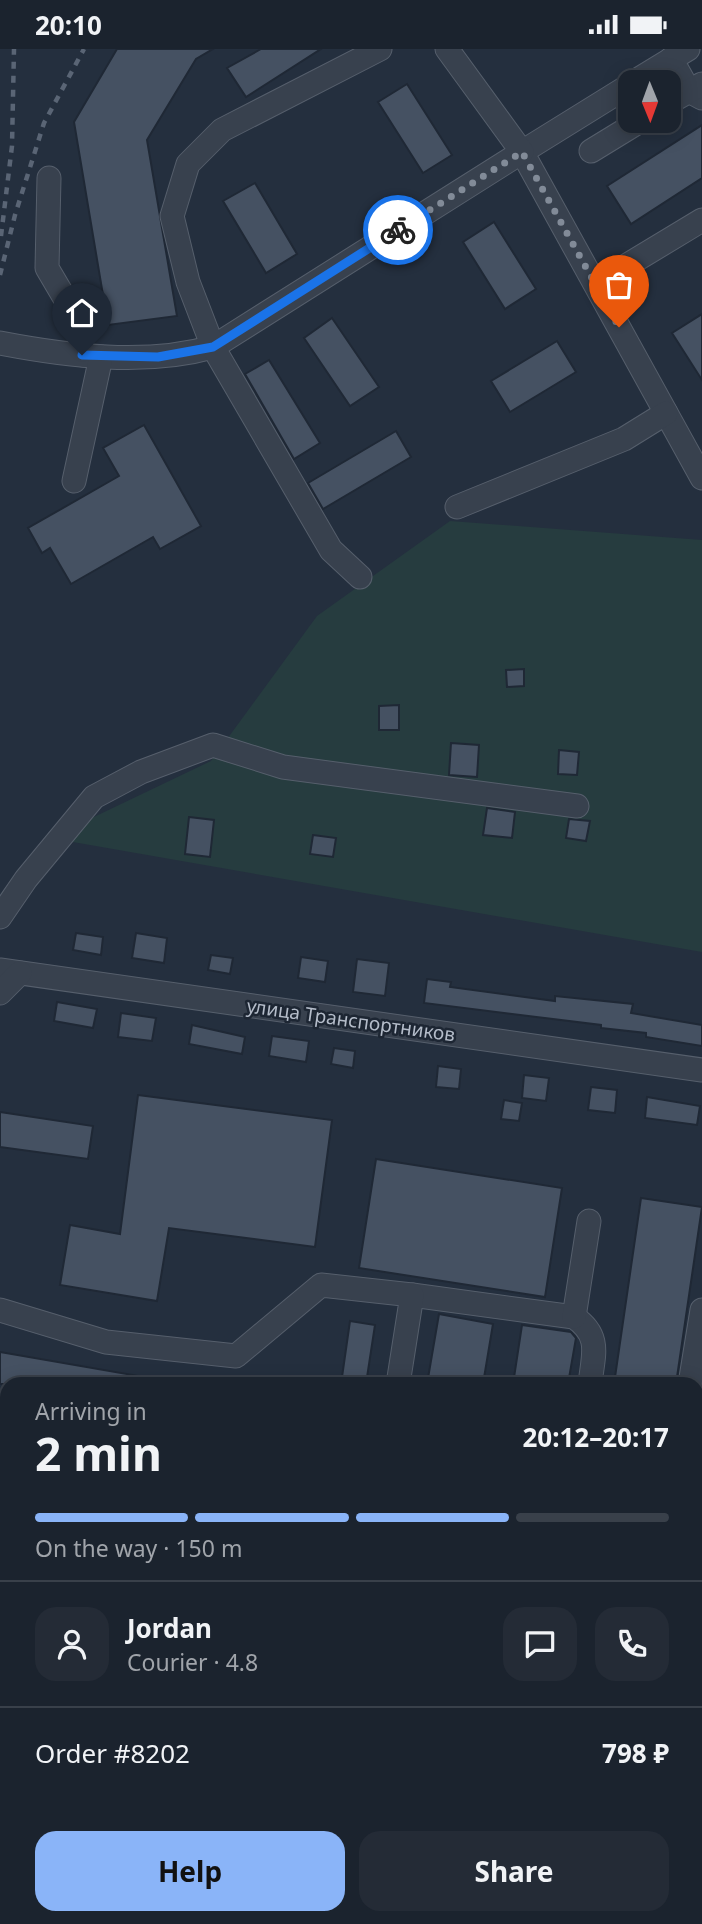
<!DOCTYPE html>
<meta charset="utf-8">
<style>
:root{--surface:#1b232e;--page:#242b36;--text:#f1f3f6;--muted:#a0a4aa;--line:#39404a;--accent:#8ab4f8}
body{margin:0;font-family:"Noto Sans",sans-serif;background:var(--page);color:var(--text);height:100vh;display:flex;flex-direction:column;font-size:26px;white-space:nowrap}
*{box-sizing:border-box;margin:0}
p{font-size:23px;color:var(--muted)}
.icon{flex:none;width:38px;height:38px;fill:none;stroke:currentColor;stroke-width:2;stroke-linecap:round;stroke-linejoin:round}
.map{position:relative;flex:1;overflow:hidden}
.drawer{position:absolute;left:0px;top:1328px;width:704px;height:548px;display:flex;flex-direction:column;background:var(--surface);border-radius:21px 21px 0 0;box-shadow:0 4px 18px #0003,0 0 0 2px var(--line)}
.drawer>*{flex:none}
.needle{width:46px;rotate:179deg}
.fabs{position:absolute;left:618px;top:21px;display:grid;gap:14px}
.fabs a{display:grid;place-items:center;width:63px;height:63px;border-radius:14px;background:var(--surface);box-shadow:0 4px 18px #0003,0 0 0 2px var(--line);font-size:35px}
.pin{position:absolute;display:grid;place-items:center;width:60px;height:60px;color:#fff;margin:-72px -30px;border-radius:50% 50% 50% 0;rotate:-45deg;box-shadow:0 0 7px #0007}
.pin .icon{rotate:45deg}
.courier{position:absolute;display:grid;place-items:center;width:70px;height:70px;margin:-35px;border:5px solid #1a73e8;border-radius:50%;background:#fff;color:#222;box-shadow:0 2px 9px #0007}
.headline em{font-style:normal;font-weight:700}
.headline div{display:flex;flex-direction:column-reverse}
.headline{display:flex;align-items:center;justify-content:space-between;height:119px;padding:0 35px}
h1{font-size:46px;font-weight:700;line-height:52px}
.bar{display:grid;grid-template-columns:repeat(4,1fr);gap:10px 7px;align-content:center;height:84px;padding:0 35px}
.bar i{height:9px;border-radius:5px;background:var(--line)}
.bar .selected{background:var(--accent)}
.bar p{grid-column:span 4}
.line{display:flex;align-items:center;gap:18px;padding:0 35px;border-top:2px solid var(--line)}
.line div{flex:1}
.round{display:grid;place-items:center;flex:none;width:74px;height:74px;border-radius:21px;background:var(--page)}
.cta{display:flex;gap:14px;margin-top:auto;padding:14px 35px}
.cta a{flex:1;height:80px;border-radius:21px;background:var(--accent);color:#111;font-size:28px;font-weight:700;line-height:80px;text-align:center}
.cta a+a{background:var(--page);color:var(--text)}
.status{display:flex;justify-content:space-between;align-items:center;height:49px;padding:0 35px;background:var(--surface);direction:ltr}
.status svg{height:19px;fill:currentColor}
.map>svg:first-child{display:block}
.green{fill:#263c3f}
.building{fill:#455162;stroke:#1f2835;stroke-width:2}
.lines{fill:none;stroke-linecap:round;stroke-linejoin:round}
.minor-casing{stroke:#565f6c;stroke-width:25}
.minor{stroke:#38414e;stroke-width:23}
.rail{stroke:#5a6575;stroke-width:4.5;stroke-dasharray:7 7;stroke-linecap:butt}
.done{stroke:#828b98;stroke-width:7;stroke-dasharray:0 12.6}
.route{stroke:#1a73e8;stroke-width:9}
.labels{text-anchor:middle;dominant-baseline:central;stroke-width:5;stroke-linejoin:round;paint-order:stroke}
.street-label{font-size:19px;fill:#b4bcc9;stroke:#1d2633}
</style>
<div class="status"><b>20:10</b><svg viewBox="0 0 49 12"><path d="M0 12V9h3v3zM5 12V6h3v6zM10 12V3h3v9zM15 12V0h3v12zM26 1h20v11H26zM47 4h2v5h-2z"/></svg></div>
<div class="map">
<svg width="702" height="1875" viewBox="0 0 702 1875">
<rect width="100%" height="100%" fill="#242f3e"/>
<!-- green -->
<polygon class="green" points="450,472 702,491 702,903 50,789 211,712 317,567"/>
<!-- building -->
<g class="building">
<polygon points="117,0 213,0 196,10 147,91 177,267 108,276 74,73"/>
<polygon points="261,0 321,0 246,48 227,19"/>
<polygon points="407,35 452,106 423,124 378,53"/>
<polygon points="702,76 702,129 631,175 607,137"/>
<polygon points="255,134 297,205 266,224 223,152"/>
<polygon points="494,173 536,240 505,260 463,193"/>
<polygon points="702,265 702,331 672,284"/>
<polygon points="332,269 379,338 350,357 304,289"/>
<polygon points="557,292 576,323 510,363 491,332"/>
<polygon points="269,311 320,394 294,410 245,325"/>
<polygon points="144,376 201,477 160,500 153,488 71,535 50,499 42,504 28,479 119,427 103,399"/>
<polygon points="396,382 411,408 323,460 308,434"/>
<polygon points="524,620 524,637 507,638 506,621"/>
<polygon points="399,656 399,681 379,681 379,657"/>
<polygon points="451,694 479,696 477,728 449,726"/>
<polygon points="559,701 579,703 577,726 558,725"/>
<polygon points="487,759 515,763 512,789 483,786"/>
<polygon points="189,768 214,771 210,808 185,805"/>
<polygon points="569,770 590,772 586,792 566,789"/>
<polygon points="313,786 336,789 333,808 310,805"/>
<polygon points="76,884 103,888 101,906 73,901"/>
<polygon points="136,884 167,889 164,914 132,909"/>
<polygon points="211,906 233,909 230,925 208,921"/>
<polygon points="301,908 328,912 325,933 298,929"/>
<polygon points="357,910 389,914 385,947 353,943"/>
<polygon points="427,930 451,933 450,938 555,952 555,947 633,955 631,964 702,976 702,997 646,988 646,984 601,979 601,976 424,954"/>
<polygon points="57,953 97,960 93,979 54,972"/>
<polygon points="121,964 156,969 152,992 118,988"/>
<polygon points="192,976 245,988 242,1005 189,995"/>
<polygon points="272,987 309,992 306,1013 269,1007"/>
<polygon points="334,999 355,1002 353,1019 331,1015"/>
<polygon points="438,1017 461,1020 459,1040 436,1038"/>
<polygon points="524,1026 549,1029 546,1052 522,1049"/>
<polygon points="591,1038 617,1041 615,1064 588,1061"/>
<polygon points="138,1046 332,1071 315,1198 169,1179 157,1252 60,1236 70,1176 120,1185"/>
<polygon points="647,1048 700,1057 697,1076 645,1069"/>
<polygon points="504,1051 522,1054 519,1072 501,1070"/>
<polygon points="0,1063 93,1077 88,1110 0,1098"/>
<polygon points="376,1110 562,1139 545,1248 359,1219"/>
<polygon points="641,1149 702,1158 676,1335 614,1335"/>
<polygon points="439,1265 493,1275 483,1335 427,1335"/>
<polygon points="350,1272 375,1276 366,1335 341,1335"/>
<polygon points="522,1276 571,1283 576,1289 568,1335 513,1335"/>
<polygon points="0,1303 150,1329 150,1335 0,1335"/>
</g>
<g class="lines">
<!-- minor casing -->
<g class="minor-casing">
<g id="minor">
<polyline points="671,10 689,42 702,49"/>
<polyline points="634,33 688,0"/>
<polyline points="630,36 522,103 702,429"/>
<polyline points="668,54 702,35"/>
<polyline points="591,102 640,72"/>
<polyline points="49,129 47,219 77,270 83,306"/>
<polyline points="596,235 702,171"/>
<path d="M0 294C68 307 145 317 213 298L522 103 447 0"/>
<polyline points="74,432 101,308"/>
<polyline points="457,458 624,390 666,364"/>
<polyline points="360,528 331,501 213,298 188,233 172,167 188,115 222,81 380,0"/>
<polyline points="0,868 26,830 94,748 141,723 213,696 283,718 577,757"/>
<polyline points="0,921 702,1021"/>
<polyline points="0,944 20,924"/>
<path d="M412 1246 574 1268C602 1287 593 1306 590 1335"/>
<polyline points="0,1261 106,1293 236,1307 321,1236 412,1246 398,1335"/>
<polyline points="574,1268 589,1172"/>
<polyline points="690,1335 702,1261"/>
<polyline points="696,1545 702,1546"/>
<polyline points="0,1650 7,1651"/>
<polyline points="262,1875 263,1869"/>
</g>
</g>
<!-- minor -->
<use href="#minor" class="minor"/>
<!-- rail -->
<g class="rail">
<polyline points="1,187 12,97 14,0"/>
<polyline points="0,226 15,166 44,74 84,0"/>
<polyline points="336,1875 337,1869"/>
</g>
</g>
<g class="lines">
<!-- done -->
<polyline class="done" points="398,181 522,103 619,278"/>
<!-- route -->
<polyline class="route" points="82,306 158,308 213,298 398,181"/>
</g>
<g class="labels">
<!-- street labels -->
<g class="street-label">
<text transform="translate(351 971) rotate(8)">улица Транспортников</text>
</g>
</g>
</svg>
<div class="fabs">
<a><svg class="needle" viewBox="-14 -14 28 28"><path d="M0-13l5 13h-10z" fill="#e53935"/><path d="M0 13l5-13h-10z" fill="#a0a4aa"/></svg></a>
</div>
<div class="pin" style="left:619px;top:278px;background:#ea580c"><svg class="icon" aria-label="bag" viewBox="0 0 24 24"><path d="M5 8h14l-1 12H6zM9 8a3 3 0 0 1 6 0"/></svg></div>
<div class="pin" style="left:82px;top:306px;background:#1f2937"><svg class="icon" aria-label="home" viewBox="0 0 24 24"><path d="M3 11l9-7 9 7M6 9v11h12V9"/></svg></div>
<div class="courier" style="left:398px;top:181px"><svg class="icon" aria-label="bike" viewBox="0 0 24 24"><circle cx="6" cy="16" r="4"/><circle cx="18" cy="16" r="4"/><path d="M6 16l4-8h5l3 8M10 8l3 8H6M13 5h3"/></svg></div>
<section class="drawer">
<div class="headline"><div><h1>2 min</h1><p>Arriving in</p></div><em>20:12–20:17</em></div>
<div class="bar"><i class="selected"></i><i class="selected"></i><i class="selected"></i><i></i><p>On the way · 150 m</p></div>
<div class="line" style="height:126px"><a class="round"><svg class="icon" aria-label="person" viewBox="0 0 24 24"><circle cx="12" cy="8" r="4"/><path d="M4 21q1-7 8-7t8 7"/></svg></a><div><b>Jordan</b><p>Courier · 4.8</p></div><a class="round"><svg class="icon" aria-label="chat" viewBox="0 0 24 24"><path d="M4 5h16v11H9l-5 4z"/></svg></a><a class="round"><svg class="icon" aria-label="phone" viewBox="0 0 24 24"><path d="M5 4h4l2 5-3 2q2 4 5 5l2-3 5 2v4C11 20 4 13 5 4z"/></svg></a></div>
<div class="line" style="height:91px"><div>Order #8202</div><b>798 ₽</b></div>
<div class="cta"><a>Help</a><a>Share</a></div>
</section>
</div>
